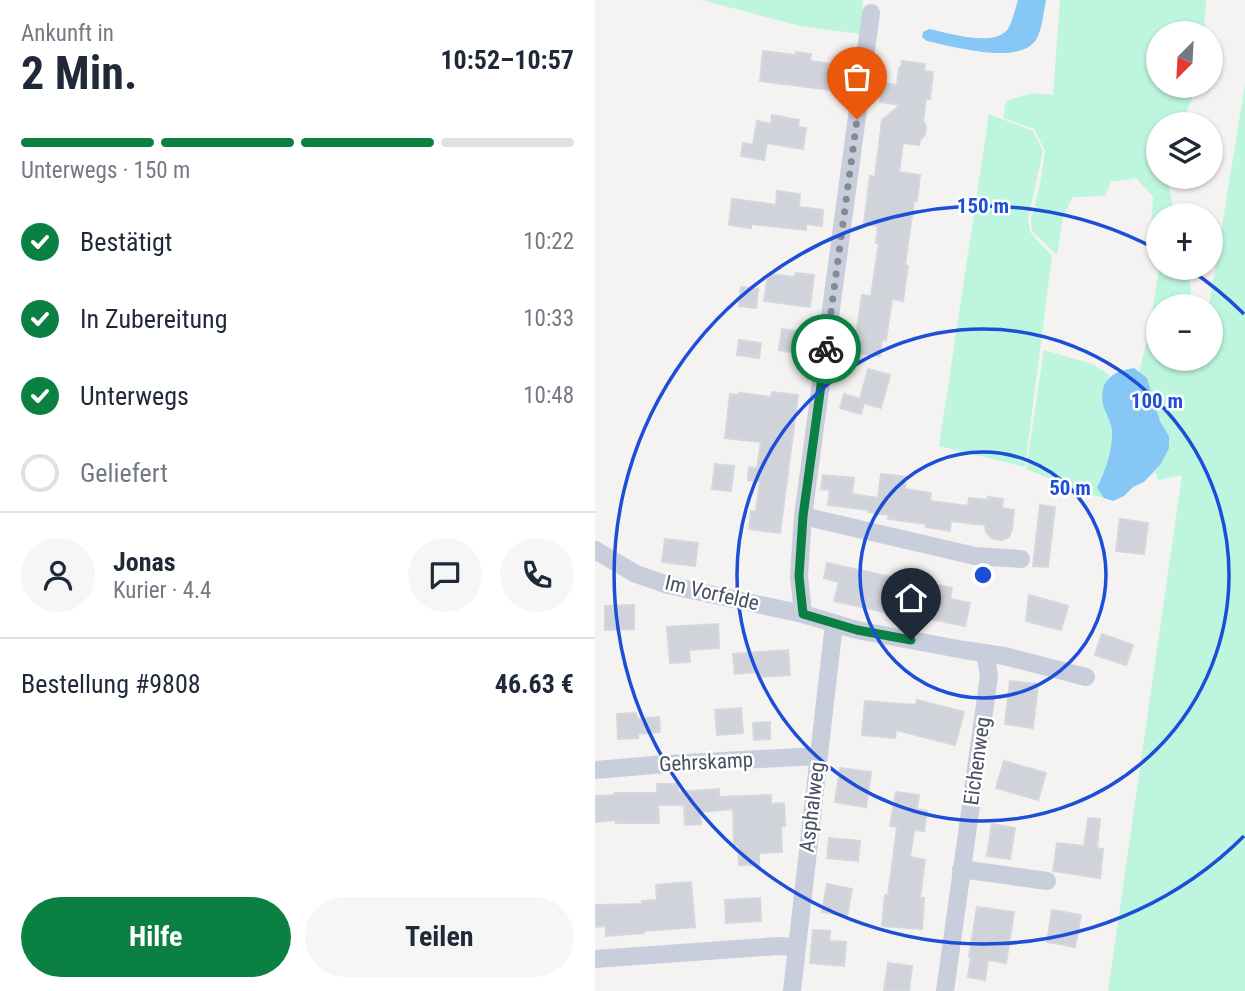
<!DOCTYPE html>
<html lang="de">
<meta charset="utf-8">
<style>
:root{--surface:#fff;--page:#f6f6f7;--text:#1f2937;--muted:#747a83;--line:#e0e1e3;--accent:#0b8043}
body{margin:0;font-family:"Roboto Condensed",sans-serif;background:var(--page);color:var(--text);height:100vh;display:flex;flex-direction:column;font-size:26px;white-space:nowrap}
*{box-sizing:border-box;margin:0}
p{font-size:23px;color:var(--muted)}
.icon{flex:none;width:38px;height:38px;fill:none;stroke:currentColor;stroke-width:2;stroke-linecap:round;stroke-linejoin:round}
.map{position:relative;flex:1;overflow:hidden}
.drawer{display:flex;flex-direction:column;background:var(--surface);width:595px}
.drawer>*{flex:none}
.needle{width:46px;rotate:204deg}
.tools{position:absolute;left:551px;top:21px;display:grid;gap:14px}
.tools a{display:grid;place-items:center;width:77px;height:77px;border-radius:50%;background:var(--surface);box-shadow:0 2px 5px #0004;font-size:35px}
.pin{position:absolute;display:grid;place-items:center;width:60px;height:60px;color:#fff;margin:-72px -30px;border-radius:50% 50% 50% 0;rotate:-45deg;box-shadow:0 0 7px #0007}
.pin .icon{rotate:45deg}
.courier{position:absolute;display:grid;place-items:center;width:70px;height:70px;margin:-35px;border:5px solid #0b8043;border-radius:50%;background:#fff;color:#222;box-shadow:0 2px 9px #0007}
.summary em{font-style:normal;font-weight:700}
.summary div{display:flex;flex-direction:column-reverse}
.summary{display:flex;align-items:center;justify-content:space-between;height:119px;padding:0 21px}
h1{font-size:46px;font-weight:700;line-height:52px}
.bar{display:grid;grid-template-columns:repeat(4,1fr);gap:10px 7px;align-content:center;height:84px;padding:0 21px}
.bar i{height:9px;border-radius:5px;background:var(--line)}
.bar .selected{background:var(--accent)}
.bar p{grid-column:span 4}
.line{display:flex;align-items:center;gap:18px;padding:0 21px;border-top:2px solid var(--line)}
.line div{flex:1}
.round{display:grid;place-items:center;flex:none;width:74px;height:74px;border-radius:37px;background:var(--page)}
ol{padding:0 21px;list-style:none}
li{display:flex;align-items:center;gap:21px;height:77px}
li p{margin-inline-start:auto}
li .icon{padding:7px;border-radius:50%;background:var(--accent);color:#fff;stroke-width:4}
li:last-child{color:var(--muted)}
li i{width:38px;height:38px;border:4px solid var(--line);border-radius:50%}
.primary-button{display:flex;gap:14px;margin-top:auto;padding:14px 21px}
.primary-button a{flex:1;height:80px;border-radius:42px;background:var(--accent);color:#fff;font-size:28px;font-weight:700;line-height:80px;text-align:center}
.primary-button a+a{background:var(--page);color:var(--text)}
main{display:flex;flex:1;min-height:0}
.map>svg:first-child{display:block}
.green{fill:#bef5df}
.water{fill:#87c7f6}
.building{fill:#d1d3da;stroke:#d6d7de;stroke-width:2}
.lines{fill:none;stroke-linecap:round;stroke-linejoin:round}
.minor{stroke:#c8cedb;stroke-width:18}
.done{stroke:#858994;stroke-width:7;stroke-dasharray:0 12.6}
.route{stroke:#0b8043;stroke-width:9}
.ring{fill:none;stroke:#1d4ed8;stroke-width:3.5}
.labels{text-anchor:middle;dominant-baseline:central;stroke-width:5;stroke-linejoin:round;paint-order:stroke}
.street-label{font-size:21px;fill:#485062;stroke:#fff}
.centre{fill:#1d4ed8;stroke:#fff;stroke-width:3.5}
.ring-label{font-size:21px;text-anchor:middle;font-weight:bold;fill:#1d4ed8;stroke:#fff;stroke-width:5;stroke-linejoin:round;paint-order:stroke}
</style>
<main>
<section class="drawer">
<div class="summary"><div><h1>2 Min.</h1><p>Ankunft in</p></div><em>10:52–10:57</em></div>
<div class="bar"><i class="selected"></i><i class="selected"></i><i class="selected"></i><i></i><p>Unterwegs · 150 m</p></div>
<ol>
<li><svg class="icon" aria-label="check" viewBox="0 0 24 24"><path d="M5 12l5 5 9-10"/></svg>Bestätigt<p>10:22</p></li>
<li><svg class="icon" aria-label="check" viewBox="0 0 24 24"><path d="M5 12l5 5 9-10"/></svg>In Zubereitung<p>10:33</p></li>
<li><svg class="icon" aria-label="check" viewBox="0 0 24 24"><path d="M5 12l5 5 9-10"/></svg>Unterwegs<p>10:48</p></li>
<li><i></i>Geliefert</li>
</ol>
<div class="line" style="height:126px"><a class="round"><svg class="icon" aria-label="person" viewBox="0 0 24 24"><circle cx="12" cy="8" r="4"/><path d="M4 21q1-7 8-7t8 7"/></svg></a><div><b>Jonas</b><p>Kurier · 4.4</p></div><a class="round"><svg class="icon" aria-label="chat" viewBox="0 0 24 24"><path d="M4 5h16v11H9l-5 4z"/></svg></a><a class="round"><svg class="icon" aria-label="phone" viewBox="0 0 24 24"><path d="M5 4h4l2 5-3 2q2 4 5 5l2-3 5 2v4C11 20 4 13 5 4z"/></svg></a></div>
<div class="line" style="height:91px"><div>Bestellung #9808</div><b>46.63 €</b></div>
<div class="primary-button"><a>Hilfe</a><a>Teilen</a></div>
</section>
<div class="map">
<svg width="650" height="991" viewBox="0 0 650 991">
<rect width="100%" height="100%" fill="#f5f3f2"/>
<!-- green -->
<g class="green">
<polygon points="107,0 268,0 265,34 205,26"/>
<polygon points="465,0 611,0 609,33 564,33 564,86 602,86 587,124 564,124 564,177 573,177 579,215 564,215 563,238 556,227 558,197 541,178 516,182 510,196 478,197 468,217 462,255 437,231 436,220 445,184 450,151 439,129 408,118 411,101 437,93 458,95"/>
<polygon points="650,84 650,991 513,991 587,475 563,480 560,471 566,464 574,436 565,421 552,378 544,372 554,332 564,268 592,268 595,280 597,306 564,306 564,359 601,359 603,371 606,359 616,359 616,306 614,306"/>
<polygon points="394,114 438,131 448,151 433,219 435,232 457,256 430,467 344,446"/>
<path d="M449 350 497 364 515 375C499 401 514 404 517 428 519 448 510 471 502 488L510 498 493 494 431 469Z"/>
</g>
<!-- water -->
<g class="water">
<path d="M423 0H451C449 10 447 29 442 38 427 67 357 46 332 41L327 37 328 32 334 29C354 33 402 49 414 27 418 19 420 9 423 0Z"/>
<path d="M539 368 552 378 565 421 574 436V448L566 464 549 482 538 487 529 496 518 501 509 498 502 488C510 471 518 450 517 430 516 421 510 413 508 404 504 380 518 371 539 368Z"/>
</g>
<!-- building -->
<g class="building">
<polygon points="168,51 201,55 201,52 216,54 215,61 246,65 243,91 165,81"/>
<polygon points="307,61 330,64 329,71 338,72 335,99 331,98 328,121 331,126 330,135 325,140 324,145 308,143 304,172 325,175 322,201 319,201 310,265 313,266 308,301 297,299 291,340 287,339 285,356 263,353 265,336 261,336 267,295 276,296 284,243 281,243 283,226 269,224 275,176 280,177 287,120 305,105 285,102 287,83 302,85 304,68 306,68"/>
<polygon points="177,115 204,120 203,127 211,128 208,149 172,143 169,160 146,156 148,143 158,145 162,121 176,124"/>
<polygon points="182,191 205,194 204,207 228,210 227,226 211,224 211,230 156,224 156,228 134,225 137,199 181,205"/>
<polygon points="201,273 219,275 215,307 169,301 173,274 200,277"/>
<polygon points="146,287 163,289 161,308 144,306"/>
<polygon points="187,329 202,331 202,333 211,334 209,354 184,350"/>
<polygon points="144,340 166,343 164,358 142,355"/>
<polygon points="273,369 295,375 286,408 269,403 266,414 245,408 249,394 265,399"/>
<polygon points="177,392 203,395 185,533 154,529 156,511 161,511 165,481 153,480 154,467 162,468 166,442 130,438 135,394 144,395 144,393 176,397"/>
<polygon points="120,464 139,466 136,491 117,489"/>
<polygon points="286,474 311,477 310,489 336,493 335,501 373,506 374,498 393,500 393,497 408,499 407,508 419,510 417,529 414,537 407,540 398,539 391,532 390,525 356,521 355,531 331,527 331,524 293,519 294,515 273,512 273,510 233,505 235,490 226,489 228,475 259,478 257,494 283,498"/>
<polygon points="445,505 460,507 453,567 438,566"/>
<polygon points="525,519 553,523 549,554 521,551"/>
<polygon points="70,539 103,543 100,566 67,562"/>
<polygon points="232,563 333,585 333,583 357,588 355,599 375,603 370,626 326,617 326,620 239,601 244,582 229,578"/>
<polygon points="434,595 473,606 466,630 431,621"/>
<polygon points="39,605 39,629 10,630 10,606"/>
<polygon points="123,624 124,648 94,650 95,662 75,663 72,627"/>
<polygon points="507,634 538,645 531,665 500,655"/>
<polygon points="193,650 195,675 164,677 163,672 140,674 138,654"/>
<polygon points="415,681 443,684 438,728 410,724"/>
<polygon points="322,700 369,712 360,745 301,730 300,738 267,735 270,701 321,705"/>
<polygon points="146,708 148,733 122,735 120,710"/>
<polygon points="41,713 42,719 64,717 65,732 43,734 43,738 23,739 22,714"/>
<polygon points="175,722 175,739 159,740 158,723"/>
<polygon points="409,761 451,773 443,800 401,788"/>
<polygon points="245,768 276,772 271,807 240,802"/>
<polygon points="62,784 83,784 83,792 124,789 124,797 176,795 176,804 189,803 190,826 186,826 187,852 164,853 164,865 144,865 143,844 139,845 138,809 105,812 106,824 90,825 89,805 63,805 64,823 21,823 21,820 0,822 0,796 20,795 20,793 62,793"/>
<polygon points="301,792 324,795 322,809 332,811 329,831 319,830 315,857 330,860 325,898 329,898 327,929 287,926 290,895 293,895 300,844 302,827 295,826"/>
<polygon points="493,818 505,819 502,848 508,849 505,878 458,871 462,843 489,846"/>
<polygon points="397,824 420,828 415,859 392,856"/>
<polygon points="234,838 265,841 263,861 232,858"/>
<polygon points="96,882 100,927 49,931 49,933 11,936 11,926 0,927 0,905 47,904 47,901 62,900 61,885"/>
<polygon points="232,884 257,889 252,916 227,912"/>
<polygon points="165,898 166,921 131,923 130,900"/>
<polygon points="382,907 419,912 411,963 393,960 390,980 373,977 376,958 374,957"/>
<polygon points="457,910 486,915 480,947 452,942"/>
<polygon points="218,930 235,931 234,941 251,942 249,966 215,963"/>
<polygon points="293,963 317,966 314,991 289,991"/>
</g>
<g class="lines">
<!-- minor -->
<g class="minor">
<polyline points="208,516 380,556 426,559"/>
<polyline points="0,550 41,574 73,585 208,614 262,630 369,650 409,656 491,677"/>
<polyline points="208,614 204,576 208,516 276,13"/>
<polyline points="0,770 71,764 223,756"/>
<polyline points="366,869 452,881"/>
<polyline points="0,959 183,946 201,947"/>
<polyline points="197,991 239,624"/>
<polyline points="350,991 394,676 390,653"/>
</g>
</g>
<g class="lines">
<!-- done -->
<polyline class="done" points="231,349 262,119"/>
<!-- route -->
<polyline class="route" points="231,349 208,516 204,576 208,614 262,630 316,640"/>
</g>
<!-- distance rings -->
<g class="ring">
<circle cx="388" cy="575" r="123"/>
<circle cx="388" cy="575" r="246"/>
<path d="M649 836A369 369 0 1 1 561 249M594 269A369 369 0 0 1 649 314"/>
</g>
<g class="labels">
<!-- street labels -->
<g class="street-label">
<text transform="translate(117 593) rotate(13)">Im Vorfelde</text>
<text transform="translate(382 761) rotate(-82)">Eichenweg</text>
<text transform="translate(111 762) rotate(-3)">Gehrskamp</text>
<text transform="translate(217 807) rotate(-83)">Asphalweg</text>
</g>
</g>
<circle cx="388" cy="575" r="10" class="centre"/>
<g class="ring-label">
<text x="388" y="213">150 m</text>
<text x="562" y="408">100 m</text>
<text x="475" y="495">50 m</text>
</g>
</svg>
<div class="tools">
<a><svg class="needle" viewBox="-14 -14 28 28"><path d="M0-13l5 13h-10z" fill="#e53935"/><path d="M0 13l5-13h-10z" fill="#747a83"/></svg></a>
<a><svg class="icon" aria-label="layers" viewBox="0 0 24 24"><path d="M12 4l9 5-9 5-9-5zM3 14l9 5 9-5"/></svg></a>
<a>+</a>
<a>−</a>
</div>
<div class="pin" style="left:262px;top:119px;background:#ea580c"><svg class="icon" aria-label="bag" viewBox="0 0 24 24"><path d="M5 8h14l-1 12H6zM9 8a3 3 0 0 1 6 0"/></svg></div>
<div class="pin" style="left:316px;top:640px;background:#1f2937"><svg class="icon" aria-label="home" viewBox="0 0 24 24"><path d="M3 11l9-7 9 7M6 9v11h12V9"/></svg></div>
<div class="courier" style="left:231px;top:349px"><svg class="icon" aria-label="bike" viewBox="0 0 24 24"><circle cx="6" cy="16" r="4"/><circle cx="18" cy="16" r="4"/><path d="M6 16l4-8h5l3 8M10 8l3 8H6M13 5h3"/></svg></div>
</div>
</main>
